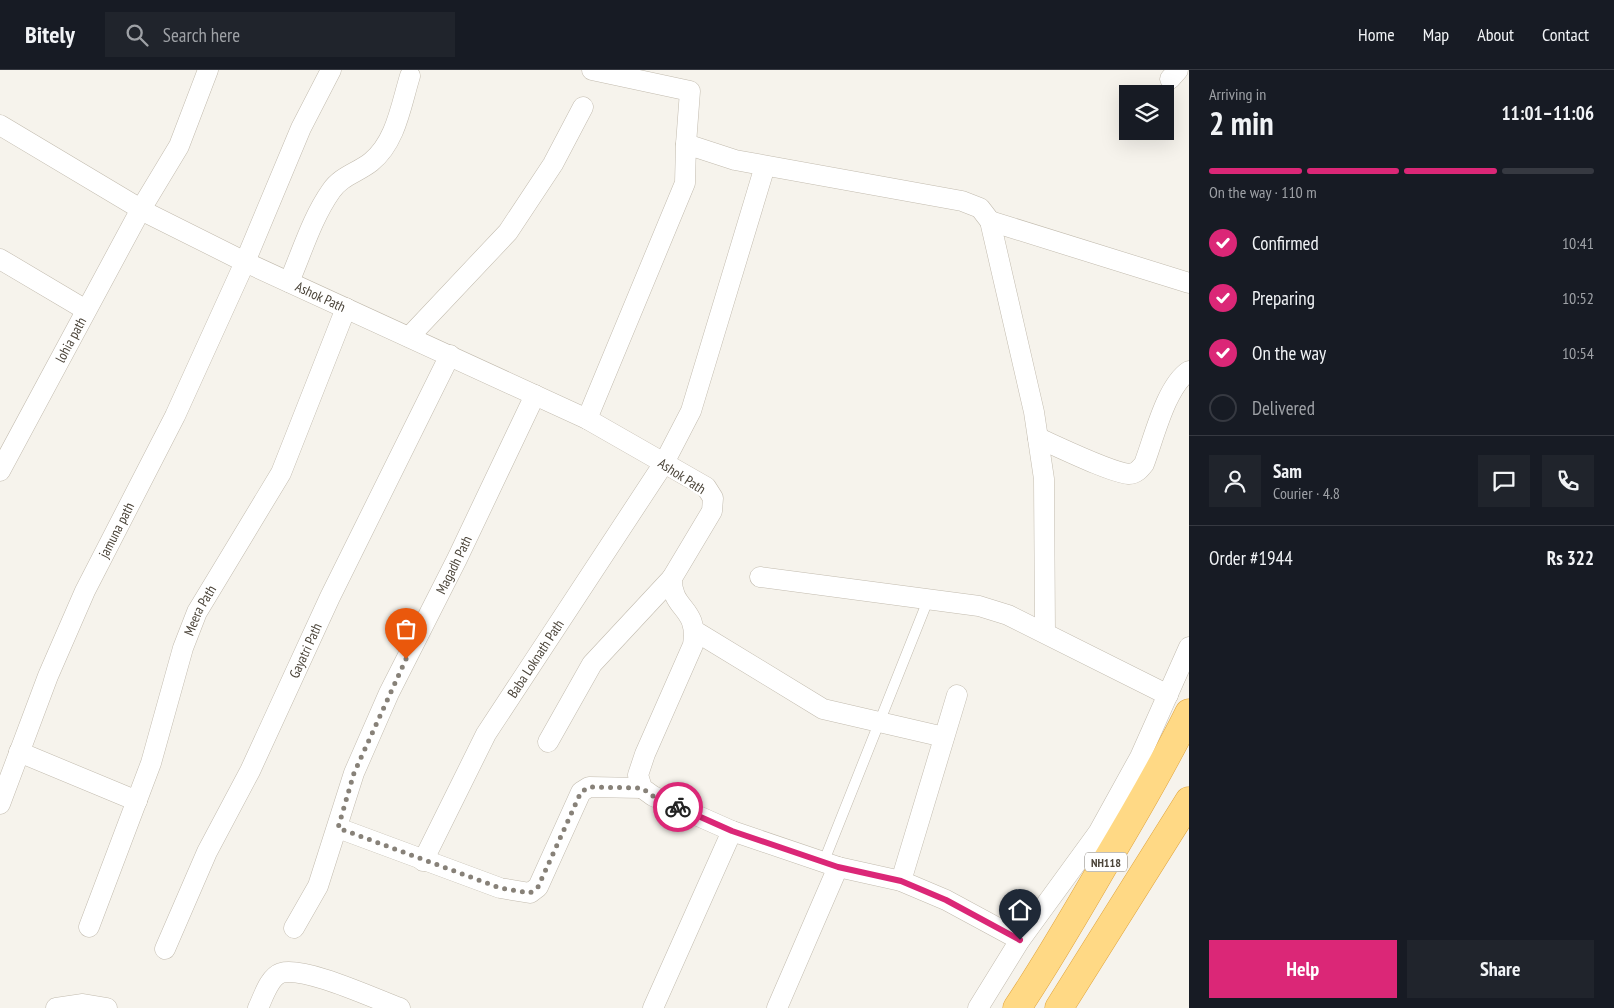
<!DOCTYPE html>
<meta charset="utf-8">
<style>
:root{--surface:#171b24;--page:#20242c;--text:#f1f3f6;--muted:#9ea1a6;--line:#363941;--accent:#db2777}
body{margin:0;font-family:"PT Sans Narrow",sans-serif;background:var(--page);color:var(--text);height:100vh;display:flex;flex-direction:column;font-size:19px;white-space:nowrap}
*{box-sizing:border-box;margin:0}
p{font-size:16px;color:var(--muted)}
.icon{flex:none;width:28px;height:28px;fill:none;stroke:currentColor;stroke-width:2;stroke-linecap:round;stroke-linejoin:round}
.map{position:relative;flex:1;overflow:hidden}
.drawer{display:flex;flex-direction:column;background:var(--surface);width:425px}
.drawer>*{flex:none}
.fabs{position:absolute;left:1119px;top:15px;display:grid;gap:10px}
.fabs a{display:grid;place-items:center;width:55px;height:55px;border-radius:0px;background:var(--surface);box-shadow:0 5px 20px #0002;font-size:25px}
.pin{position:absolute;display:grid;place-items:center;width:42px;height:42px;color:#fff;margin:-51px -21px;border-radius:50% 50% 50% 0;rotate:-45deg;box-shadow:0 0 5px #0007}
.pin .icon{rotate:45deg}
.courier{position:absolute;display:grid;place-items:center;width:50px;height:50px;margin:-25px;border:4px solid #db2777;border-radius:50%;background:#fff;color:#222;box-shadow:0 1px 6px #0007}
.head em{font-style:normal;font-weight:600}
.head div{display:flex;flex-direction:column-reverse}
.head{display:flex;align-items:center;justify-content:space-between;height:85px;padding:0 20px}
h1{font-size:32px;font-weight:600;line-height:38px}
.bar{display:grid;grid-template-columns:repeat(4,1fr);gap:8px 5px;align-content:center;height:60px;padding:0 20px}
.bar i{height:6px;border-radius:4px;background:var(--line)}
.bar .current{background:var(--accent)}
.bar p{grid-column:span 4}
.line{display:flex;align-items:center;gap:12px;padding:0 20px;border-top:1px solid var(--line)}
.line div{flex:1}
.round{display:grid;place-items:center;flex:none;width:52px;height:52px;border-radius:0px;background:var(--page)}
ol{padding:0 20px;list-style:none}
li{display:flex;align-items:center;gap:15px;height:55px}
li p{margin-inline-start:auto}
li .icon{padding:5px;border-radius:50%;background:var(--accent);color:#fff;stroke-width:4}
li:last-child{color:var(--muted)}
li i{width:28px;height:28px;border:2px solid var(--line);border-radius:50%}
.primary-button{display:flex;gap:10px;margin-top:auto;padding:10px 20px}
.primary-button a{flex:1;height:58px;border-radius:0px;background:var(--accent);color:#fff;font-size:20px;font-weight:600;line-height:58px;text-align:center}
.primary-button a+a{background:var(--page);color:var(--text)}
header{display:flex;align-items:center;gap:30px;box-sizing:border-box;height:70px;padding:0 25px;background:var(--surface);border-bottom:1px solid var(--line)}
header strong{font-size:24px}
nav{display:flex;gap:28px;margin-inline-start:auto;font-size:18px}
.search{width:350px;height:45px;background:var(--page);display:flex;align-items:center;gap:12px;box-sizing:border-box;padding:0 18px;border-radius:0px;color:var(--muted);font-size:19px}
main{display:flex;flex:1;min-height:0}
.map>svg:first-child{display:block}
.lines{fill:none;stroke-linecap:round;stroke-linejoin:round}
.service-casing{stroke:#c2bbae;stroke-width:11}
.minor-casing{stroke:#c2bbae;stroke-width:21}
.trunk-casing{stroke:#e0a43c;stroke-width:29}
.service{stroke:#fff;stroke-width:10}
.minor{stroke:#fff;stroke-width:20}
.trunk{stroke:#ffd985;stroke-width:28}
.done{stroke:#878178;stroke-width:5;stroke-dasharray:0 9}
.route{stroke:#db2777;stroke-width:6}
.labels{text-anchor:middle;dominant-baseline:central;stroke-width:4.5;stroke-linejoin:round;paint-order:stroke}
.shield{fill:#fff;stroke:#817c74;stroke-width:1}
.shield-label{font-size:12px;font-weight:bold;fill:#4b4439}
.street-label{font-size:14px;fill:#4b4439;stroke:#fff}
</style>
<header>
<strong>Bitely</strong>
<div class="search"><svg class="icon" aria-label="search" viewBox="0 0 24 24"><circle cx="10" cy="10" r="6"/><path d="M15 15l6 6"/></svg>Search here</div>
<nav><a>Home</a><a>Map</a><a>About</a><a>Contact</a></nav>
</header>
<main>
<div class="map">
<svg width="1189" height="938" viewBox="0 0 1189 938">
<rect width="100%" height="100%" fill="#f6f3ec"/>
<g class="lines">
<!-- service casing -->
<g class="service-casing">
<polyline id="service" points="824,791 928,530"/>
</g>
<!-- minor casing -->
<g class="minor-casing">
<g id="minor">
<polyline points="592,0 690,21 686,74"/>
<polyline points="1170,9 1178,0"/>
<path id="s1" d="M0 55 149 144 245 192 587 349 706 417 713 428 712 441 672 508C671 541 699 536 693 575L645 684 638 705 642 718 653 726 732 761 838 797 901 811 946 830 1020 870"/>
<polyline points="990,151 1189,213"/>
<polyline points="0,189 86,240"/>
<path d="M289 212C302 182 312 148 331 121 341 106 357 103 371 92 396 72 401 35 410 6"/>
<polyline points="409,267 508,162 553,94 583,37"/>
<polyline points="587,349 685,113 686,74 735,90 962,131 980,138 990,151 1034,342 1044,409 1045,563"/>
<path d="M1038 368C1059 377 1109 402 1129 404 1136 404 1140 399 1144 394 1154 368 1166 316 1189 301"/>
<path id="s2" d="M0 401 141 139 179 76 208 0"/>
<polyline points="760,507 979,536 1008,545 1168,625"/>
<polyline points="695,561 823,639 944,667"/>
<polyline points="548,672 592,594 672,508"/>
<polyline points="19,682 137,731"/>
<path id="s3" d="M0 734 48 606 85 521 175 346 245 192 301 58 331 0"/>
<polyline points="338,758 500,818 530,823 538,817 581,722 589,717 642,718"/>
<path id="s4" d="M423 791 486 664 664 393 691 341 765 96"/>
<polyline points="901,811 957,625"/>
<path id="s5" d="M89 857 151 693 183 578 197 542 281 403 346 238"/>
<path id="s6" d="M294 858 318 816 354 703 389 623 457 489 535 325"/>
<path id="s7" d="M165 879 207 782 250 701 330 527 450 285"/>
<polyline points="56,938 83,934 107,938"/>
<path d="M258 938C263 928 269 907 281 903 305 896 375 929 400 938"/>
<polyline points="653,938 732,761"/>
<polyline points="777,938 838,797"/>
<polyline points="978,938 1020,870 1098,763 1140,687 1189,577"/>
</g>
</g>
<!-- trunk casing -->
<g class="trunk-casing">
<g id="trunk">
<path d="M1017 938C1048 892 1076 843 1104 795 1134 745 1163 695 1189 643"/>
<polyline points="1059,938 1189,731"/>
</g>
</g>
<!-- service -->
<use href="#service" class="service"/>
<!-- minor -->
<use href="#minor" class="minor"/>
<!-- trunk -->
<use href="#trunk" class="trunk"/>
</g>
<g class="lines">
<!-- done -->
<polyline class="done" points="406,589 354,703 338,758 500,818 530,823 538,817 581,722 589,717 642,718 653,726 678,737"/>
<!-- route -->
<polyline class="route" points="678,737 732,761 838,797 901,811 946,830 1020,870"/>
</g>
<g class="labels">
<!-- shield labels -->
<rect class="shield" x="1085" y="782.5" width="42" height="19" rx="4"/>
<g class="shield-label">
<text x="1106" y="792">NH118</text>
</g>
<!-- street labels -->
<g class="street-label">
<text stroke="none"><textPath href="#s1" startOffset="364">Ashok Path</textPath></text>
<text stroke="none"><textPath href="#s2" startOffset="149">lohia path</textPath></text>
<text transform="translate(682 406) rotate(33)">Ashok Path</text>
<text stroke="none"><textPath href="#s3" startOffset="298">jamuna path</textPath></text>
<text stroke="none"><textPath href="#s6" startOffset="398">Magadh Path</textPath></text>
<text stroke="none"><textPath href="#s5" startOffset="336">Meera Path</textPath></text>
<text stroke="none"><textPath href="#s7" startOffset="330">Gayatri Path</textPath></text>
<text stroke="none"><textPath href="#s4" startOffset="232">Baba Loknath Path</textPath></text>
</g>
</g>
</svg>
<div class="fabs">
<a><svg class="icon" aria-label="layers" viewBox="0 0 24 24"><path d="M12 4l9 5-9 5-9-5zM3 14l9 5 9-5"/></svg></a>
</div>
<div class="pin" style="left:406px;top:589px;background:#ea580c"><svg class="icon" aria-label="bag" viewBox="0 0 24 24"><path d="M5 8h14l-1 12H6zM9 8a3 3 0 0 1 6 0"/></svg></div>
<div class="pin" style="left:1020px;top:870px;background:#1f2937"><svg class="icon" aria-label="home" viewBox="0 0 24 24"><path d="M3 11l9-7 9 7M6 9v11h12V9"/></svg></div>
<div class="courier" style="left:678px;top:737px"><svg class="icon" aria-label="bike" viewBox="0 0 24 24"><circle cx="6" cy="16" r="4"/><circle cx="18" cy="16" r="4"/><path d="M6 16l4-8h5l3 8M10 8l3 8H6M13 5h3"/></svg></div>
</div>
<section class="drawer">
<div class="head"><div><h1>2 min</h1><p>Arriving in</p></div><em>11:01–11:06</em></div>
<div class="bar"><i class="current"></i><i class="current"></i><i class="current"></i><i></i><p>On the way · 110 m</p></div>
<ol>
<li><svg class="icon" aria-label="check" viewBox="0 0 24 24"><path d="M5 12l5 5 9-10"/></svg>Confirmed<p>10:41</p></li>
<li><svg class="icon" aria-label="check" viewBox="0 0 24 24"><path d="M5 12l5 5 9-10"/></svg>Preparing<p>10:52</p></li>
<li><svg class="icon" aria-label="check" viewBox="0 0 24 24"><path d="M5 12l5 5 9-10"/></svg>On the way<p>10:54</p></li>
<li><i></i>Delivered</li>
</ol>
<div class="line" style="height:90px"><a class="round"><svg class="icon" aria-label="person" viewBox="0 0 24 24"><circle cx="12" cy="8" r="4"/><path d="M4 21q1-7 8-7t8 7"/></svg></a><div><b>Sam</b><p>Courier · 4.8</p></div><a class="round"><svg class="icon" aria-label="chat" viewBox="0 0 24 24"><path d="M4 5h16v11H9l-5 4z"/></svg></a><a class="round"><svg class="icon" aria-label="phone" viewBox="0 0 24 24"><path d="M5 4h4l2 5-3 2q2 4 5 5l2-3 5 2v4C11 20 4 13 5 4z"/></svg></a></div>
<div class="line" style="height:65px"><div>Order #1944</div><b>Rs 322</b></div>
<div class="primary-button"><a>Help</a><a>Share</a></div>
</section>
</main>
